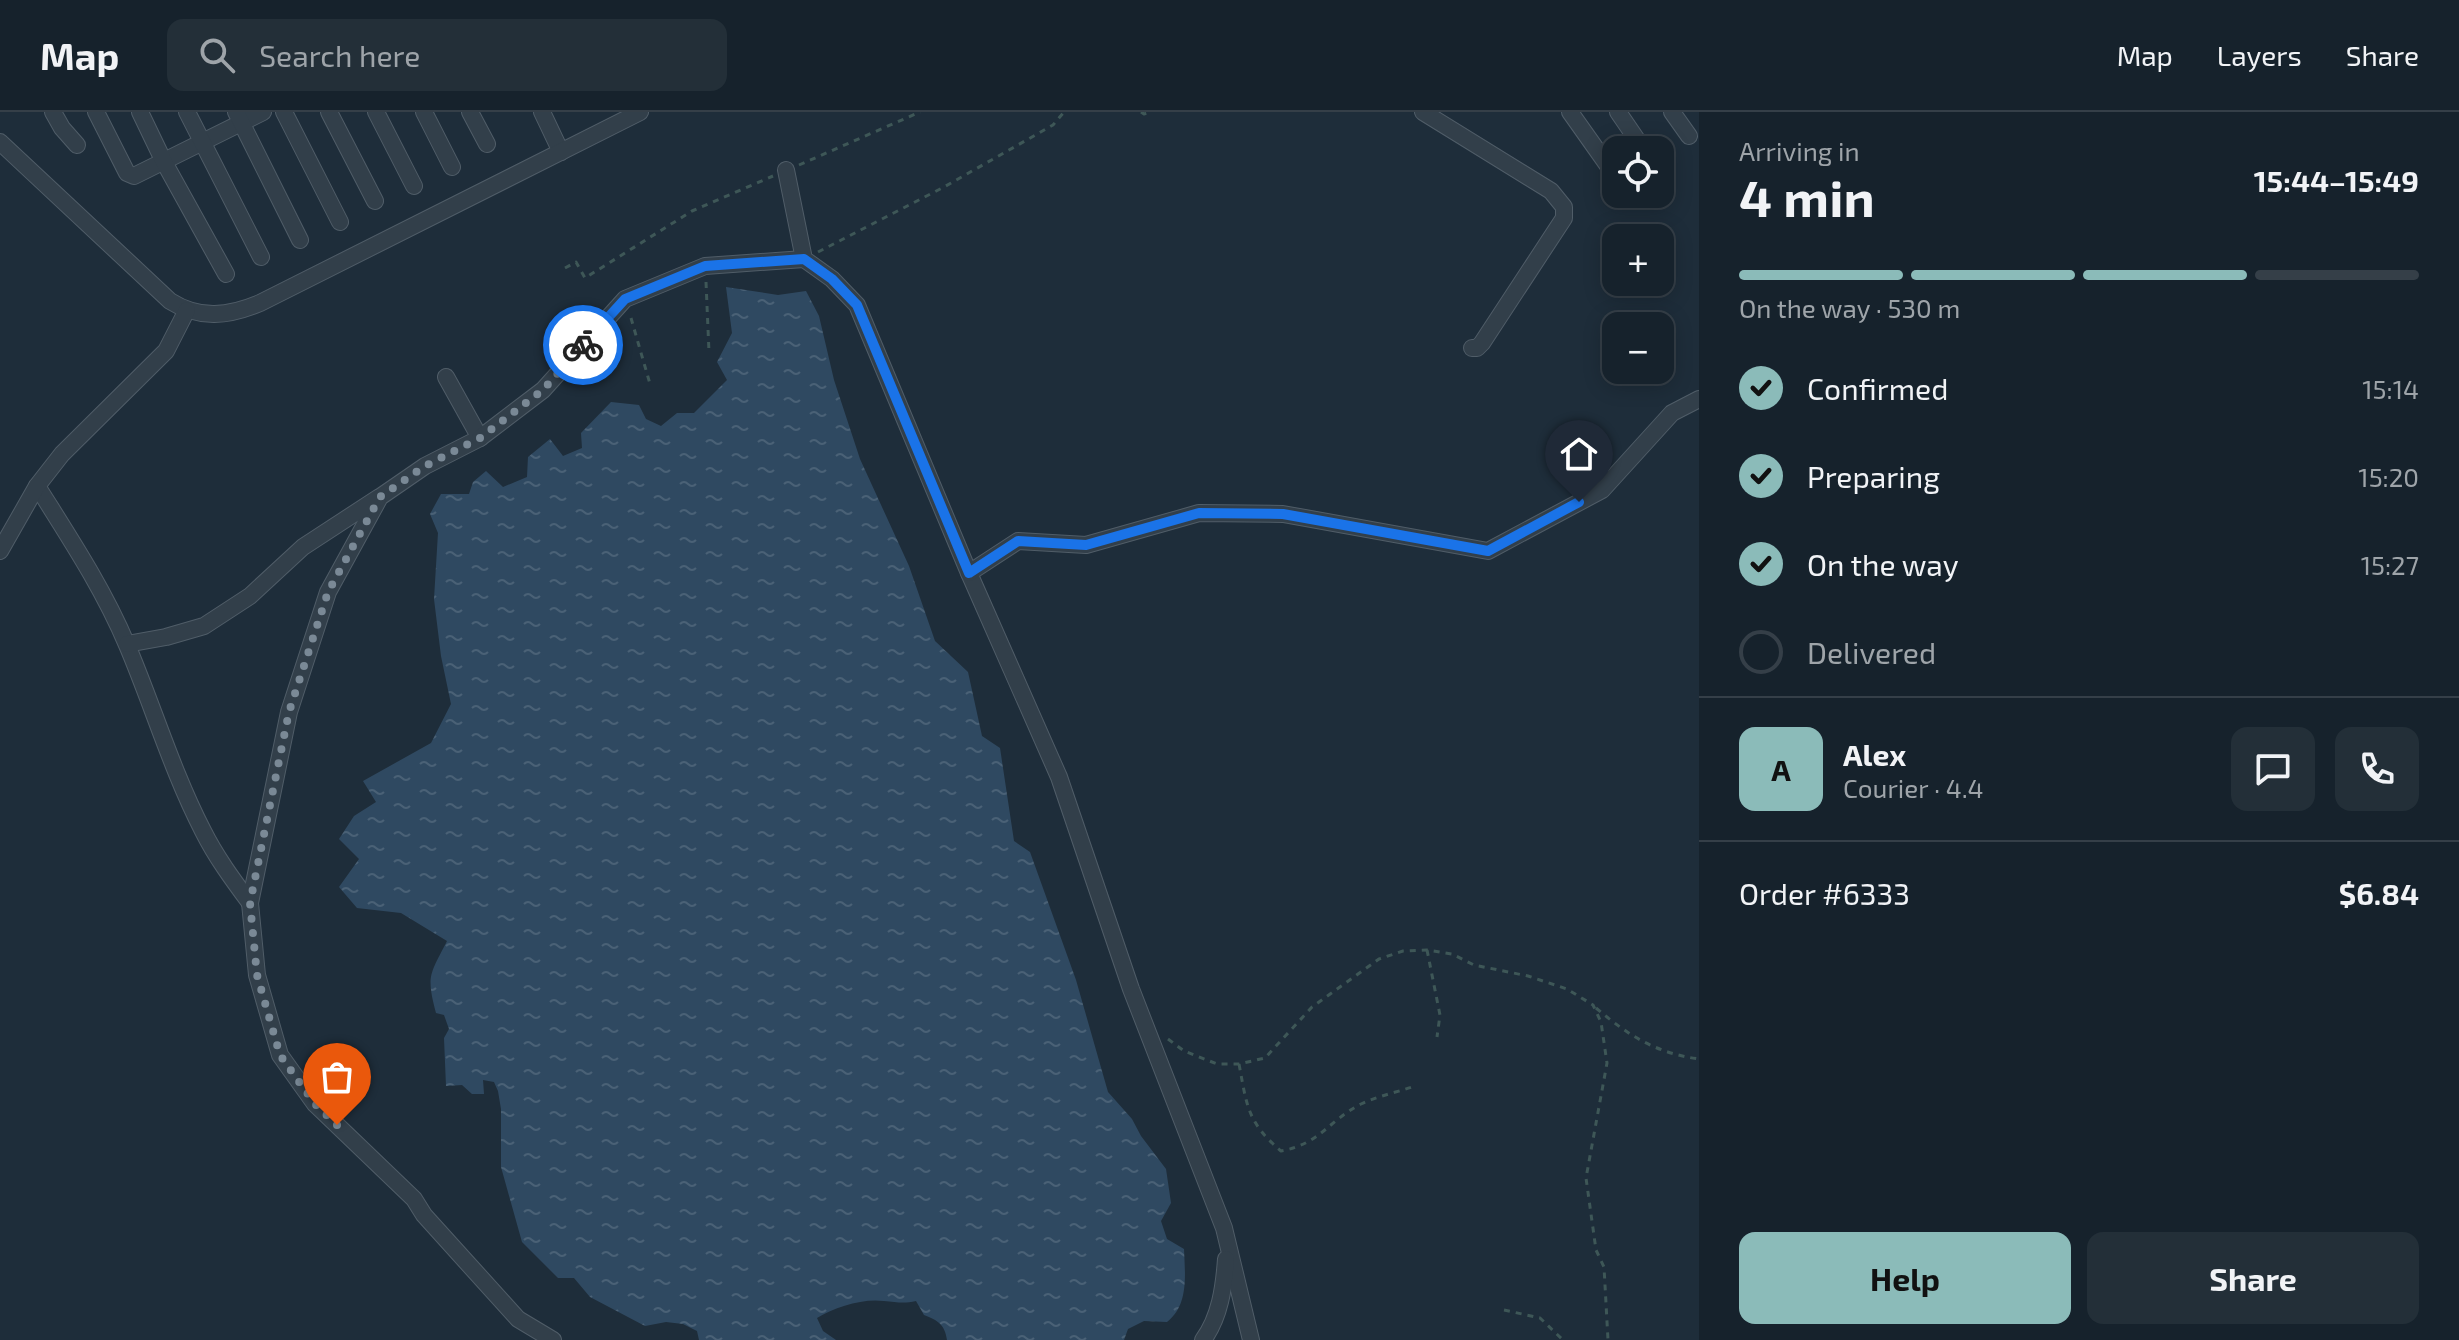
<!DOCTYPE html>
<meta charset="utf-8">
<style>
:root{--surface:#16222c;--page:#232f38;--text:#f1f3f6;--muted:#9ea4a9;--line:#353f48;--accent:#8bbbb9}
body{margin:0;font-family:"Exo 2",sans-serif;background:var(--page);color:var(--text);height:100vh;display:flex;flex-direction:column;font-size:30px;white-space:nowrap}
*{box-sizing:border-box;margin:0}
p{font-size:26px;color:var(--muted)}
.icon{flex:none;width:44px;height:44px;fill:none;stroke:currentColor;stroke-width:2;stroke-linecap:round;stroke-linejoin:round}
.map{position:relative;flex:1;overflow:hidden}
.details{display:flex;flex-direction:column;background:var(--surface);width:760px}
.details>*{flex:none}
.buttons{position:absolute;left:1602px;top:24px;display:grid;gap:16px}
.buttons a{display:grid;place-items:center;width:72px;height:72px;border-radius:16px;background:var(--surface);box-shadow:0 4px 20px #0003,0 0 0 2px var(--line);font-size:40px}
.pin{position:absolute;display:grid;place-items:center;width:68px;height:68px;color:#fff;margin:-82px -34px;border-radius:50% 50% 50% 0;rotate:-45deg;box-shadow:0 0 8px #0007}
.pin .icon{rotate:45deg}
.courier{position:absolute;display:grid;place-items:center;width:80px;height:80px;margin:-40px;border:6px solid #1a73e8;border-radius:50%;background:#fff;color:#222;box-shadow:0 2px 10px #0007}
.headline em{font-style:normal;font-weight:700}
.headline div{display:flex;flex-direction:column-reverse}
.headline{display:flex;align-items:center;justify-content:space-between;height:136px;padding:0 40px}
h1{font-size:52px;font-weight:700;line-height:60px}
.bar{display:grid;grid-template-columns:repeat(4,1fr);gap:12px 8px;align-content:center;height:96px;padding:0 40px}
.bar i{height:10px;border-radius:6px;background:var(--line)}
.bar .active{background:var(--accent)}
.bar p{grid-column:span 4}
.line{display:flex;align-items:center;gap:20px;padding:0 40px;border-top:2px solid var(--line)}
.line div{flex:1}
.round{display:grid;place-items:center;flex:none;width:84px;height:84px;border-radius:16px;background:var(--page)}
ol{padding:0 40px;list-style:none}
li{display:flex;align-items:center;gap:24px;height:88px}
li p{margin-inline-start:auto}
li .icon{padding:8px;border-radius:50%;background:var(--accent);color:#111;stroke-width:4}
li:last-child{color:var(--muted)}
li i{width:44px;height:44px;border:4px solid var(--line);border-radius:50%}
.action{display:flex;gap:16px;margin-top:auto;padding:16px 40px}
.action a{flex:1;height:92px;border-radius:16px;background:var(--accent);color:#111;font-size:32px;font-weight:700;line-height:92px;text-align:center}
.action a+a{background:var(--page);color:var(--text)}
header{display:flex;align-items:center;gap:48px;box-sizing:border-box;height:112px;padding:0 40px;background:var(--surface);border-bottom:2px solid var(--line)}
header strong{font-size:38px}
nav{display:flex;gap:44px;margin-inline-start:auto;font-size:28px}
.search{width:560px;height:72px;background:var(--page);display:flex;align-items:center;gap:20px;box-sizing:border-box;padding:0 28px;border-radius:16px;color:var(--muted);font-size:30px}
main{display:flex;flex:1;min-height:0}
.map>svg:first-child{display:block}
.water{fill:url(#water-ripples)}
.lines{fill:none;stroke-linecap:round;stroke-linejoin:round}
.minor-casing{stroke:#505d68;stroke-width:18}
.path{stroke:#3e5757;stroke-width:3;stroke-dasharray:6 6;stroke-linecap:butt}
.minor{stroke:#323f4a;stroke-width:16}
.done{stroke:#7a8996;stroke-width:8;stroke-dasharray:0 14.4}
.route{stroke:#1a73e8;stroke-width:10}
</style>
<header>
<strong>Map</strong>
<div class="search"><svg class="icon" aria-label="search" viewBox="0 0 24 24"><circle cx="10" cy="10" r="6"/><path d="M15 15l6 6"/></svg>Search here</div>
<nav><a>Map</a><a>Layers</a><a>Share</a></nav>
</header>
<main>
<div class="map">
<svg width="1699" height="1228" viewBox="0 0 1699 1228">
<defs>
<pattern id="water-ripples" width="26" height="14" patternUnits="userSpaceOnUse" patternTransform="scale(2)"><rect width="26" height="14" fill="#2f4961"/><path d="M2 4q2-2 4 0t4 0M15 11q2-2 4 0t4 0" fill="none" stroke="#4a6176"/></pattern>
</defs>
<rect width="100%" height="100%" fill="#1e2d3a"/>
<!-- water -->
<path class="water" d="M726 175 778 183 806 179 819 204 834 268 860 347 909 454 935 529 968 560 982 624 1000 636 1014 729 1030 740 1076 868 1108 980 1132 1007 1141 1024 1166 1057 1171 1091 1161 1109 1167 1127 1184 1137C1185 1163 1189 1193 1167 1210L1144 1209 1128 1217 1124 1228H947C945 1213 938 1208 924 1203L916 1189C903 1192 897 1190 884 1189 863 1186 835 1195 817 1206L823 1219 836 1228H699L697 1219 683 1212 666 1210 645 1214 590 1185 574 1166H558L522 1130 501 1055V997L498 979 494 970 483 968 484 982H472L462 973 446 974 444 926 449 917 444 903 436 901C426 863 430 863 447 829L401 801 357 796 339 775 359 747 339 727 354 704 376 690 363 669 431 631 451 592 441 544 434 487 438 421 430 402 441 382H469L473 370 486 359 503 375 527 365 528 345 550 327 563 344 582 336 581 321 611 290 639 293 646 307 661 314 677 301H694L727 268 717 250 732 221Z"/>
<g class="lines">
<!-- minor casing -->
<g class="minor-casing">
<g id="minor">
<polyline points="53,0 62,16 77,33"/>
<polyline points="96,0 127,61 134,64 263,0"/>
<polyline points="140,0 164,50 226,162"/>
<polyline points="187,0 261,145"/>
<polyline points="236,0 300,128"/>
<polyline points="284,0 340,110"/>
<polyline points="329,0 375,89"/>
<polyline points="376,0 414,74"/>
<polyline points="424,0 452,55"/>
<polyline points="470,0 487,32"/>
<polyline points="542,0 561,40"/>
<polyline points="1423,0 1551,79 1564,95 1564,106 1482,231 1477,236 1472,236"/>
<polyline points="1570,0 1616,65"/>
<polyline points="1618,0 1644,38"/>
<polyline points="1672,0 1689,24"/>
<path d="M0 30 170 189C200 208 229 204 260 191L640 0"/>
<polyline points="786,58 804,147 832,167 857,193 969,461 1059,665 1131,877 1224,1116 1251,1228"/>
<polyline points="1628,82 1629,83"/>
<polyline points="446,265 480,326 425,354 380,385 328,480 289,600 250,791 257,863 280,943 315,992 414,1087 424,1103 518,1207 553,1228"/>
<polyline points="480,326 543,278 625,187 705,154 804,147"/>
<path d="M37 374C69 425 103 476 127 533 153 594 172 659 203 719 216 745 233 768 250 791"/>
<polyline points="0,439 37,374 62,342 166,239 187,198"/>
<polyline points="969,461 1018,429 1086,433 1199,401 1283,402 1488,439 1602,378 1672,301 1699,287"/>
<polyline points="127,532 166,525 204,514 250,484 303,435 378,386"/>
<path d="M1203 1228C1220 1205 1224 1175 1226 1147"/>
</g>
</g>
<!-- path -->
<g class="path">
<polyline points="1141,0 1144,2 1151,0"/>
<polyline points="799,53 920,0"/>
<polyline points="818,140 944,75 1053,13 1064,0"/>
<polyline points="565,156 576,150 585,166 692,99 773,64"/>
<polyline points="706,170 709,240"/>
<polyline points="631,206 650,272"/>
<polyline points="1427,838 1440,903 1437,925"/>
<path d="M1596 896C1628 923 1655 941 1699 947"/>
<polyline points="1168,927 1184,939 1217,952 1239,952 1265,946 1312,895 1379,847 1403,839 1427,838 1452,842 1474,853 1528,864 1567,877 1593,893 1601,910 1607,951 1586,1066 1596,1138 1604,1155 1608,1228"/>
<path d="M1239 952C1247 994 1247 1010 1281 1039 1320 1032 1328 1009 1361 992 1378 984 1398 980 1415 974"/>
<polyline points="1504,1198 1540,1206 1563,1228"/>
</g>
<!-- minor -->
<use href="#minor" class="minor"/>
</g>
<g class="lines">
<!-- done -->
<polyline class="done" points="337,1013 315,992 280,943 257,863 250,791 289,600 328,480 380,385 425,354 480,326 543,278 583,233"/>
<!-- route -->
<polyline class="route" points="583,233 625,187 705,154 804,147 832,167 857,193 969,461 1018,429 1086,433 1199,401 1283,402 1488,439 1579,390"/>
</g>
</svg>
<div class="buttons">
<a><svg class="icon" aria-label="locate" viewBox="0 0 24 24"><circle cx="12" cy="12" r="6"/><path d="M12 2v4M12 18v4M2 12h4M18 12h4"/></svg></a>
<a>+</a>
<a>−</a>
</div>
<div class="pin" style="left:337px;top:1013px;background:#ea580c"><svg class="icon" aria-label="bag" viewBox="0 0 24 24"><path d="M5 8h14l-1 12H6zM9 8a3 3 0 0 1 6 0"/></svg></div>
<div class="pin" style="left:1579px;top:390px;background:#1f2937"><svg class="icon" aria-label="home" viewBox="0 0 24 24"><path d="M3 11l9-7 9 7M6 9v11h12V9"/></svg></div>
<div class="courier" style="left:583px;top:233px"><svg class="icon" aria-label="bike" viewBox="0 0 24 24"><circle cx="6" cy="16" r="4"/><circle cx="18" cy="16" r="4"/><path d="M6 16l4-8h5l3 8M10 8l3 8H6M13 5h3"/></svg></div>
</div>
<section class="details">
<div class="headline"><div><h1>4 min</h1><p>Arriving in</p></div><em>15:44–15:49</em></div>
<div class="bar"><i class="active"></i><i class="active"></i><i class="active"></i><i></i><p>On the way · 530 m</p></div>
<ol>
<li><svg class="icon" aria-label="check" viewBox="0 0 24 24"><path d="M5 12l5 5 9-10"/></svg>Confirmed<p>15:14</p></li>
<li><svg class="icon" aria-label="check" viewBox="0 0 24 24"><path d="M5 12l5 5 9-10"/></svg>Preparing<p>15:20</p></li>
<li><svg class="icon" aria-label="check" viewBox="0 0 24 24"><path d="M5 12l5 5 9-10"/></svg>On the way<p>15:27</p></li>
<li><i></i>Delivered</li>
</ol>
<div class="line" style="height:144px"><b class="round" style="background:var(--accent);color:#111">A</b><div><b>Alex</b><p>Courier · 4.4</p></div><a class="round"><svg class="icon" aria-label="chat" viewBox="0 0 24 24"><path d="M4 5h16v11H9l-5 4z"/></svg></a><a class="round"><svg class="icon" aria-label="phone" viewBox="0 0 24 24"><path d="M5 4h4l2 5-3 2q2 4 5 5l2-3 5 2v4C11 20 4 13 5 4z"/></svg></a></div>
<div class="line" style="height:104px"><div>Order #6333</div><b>$6.84</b></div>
<div class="action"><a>Help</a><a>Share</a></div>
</section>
</main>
